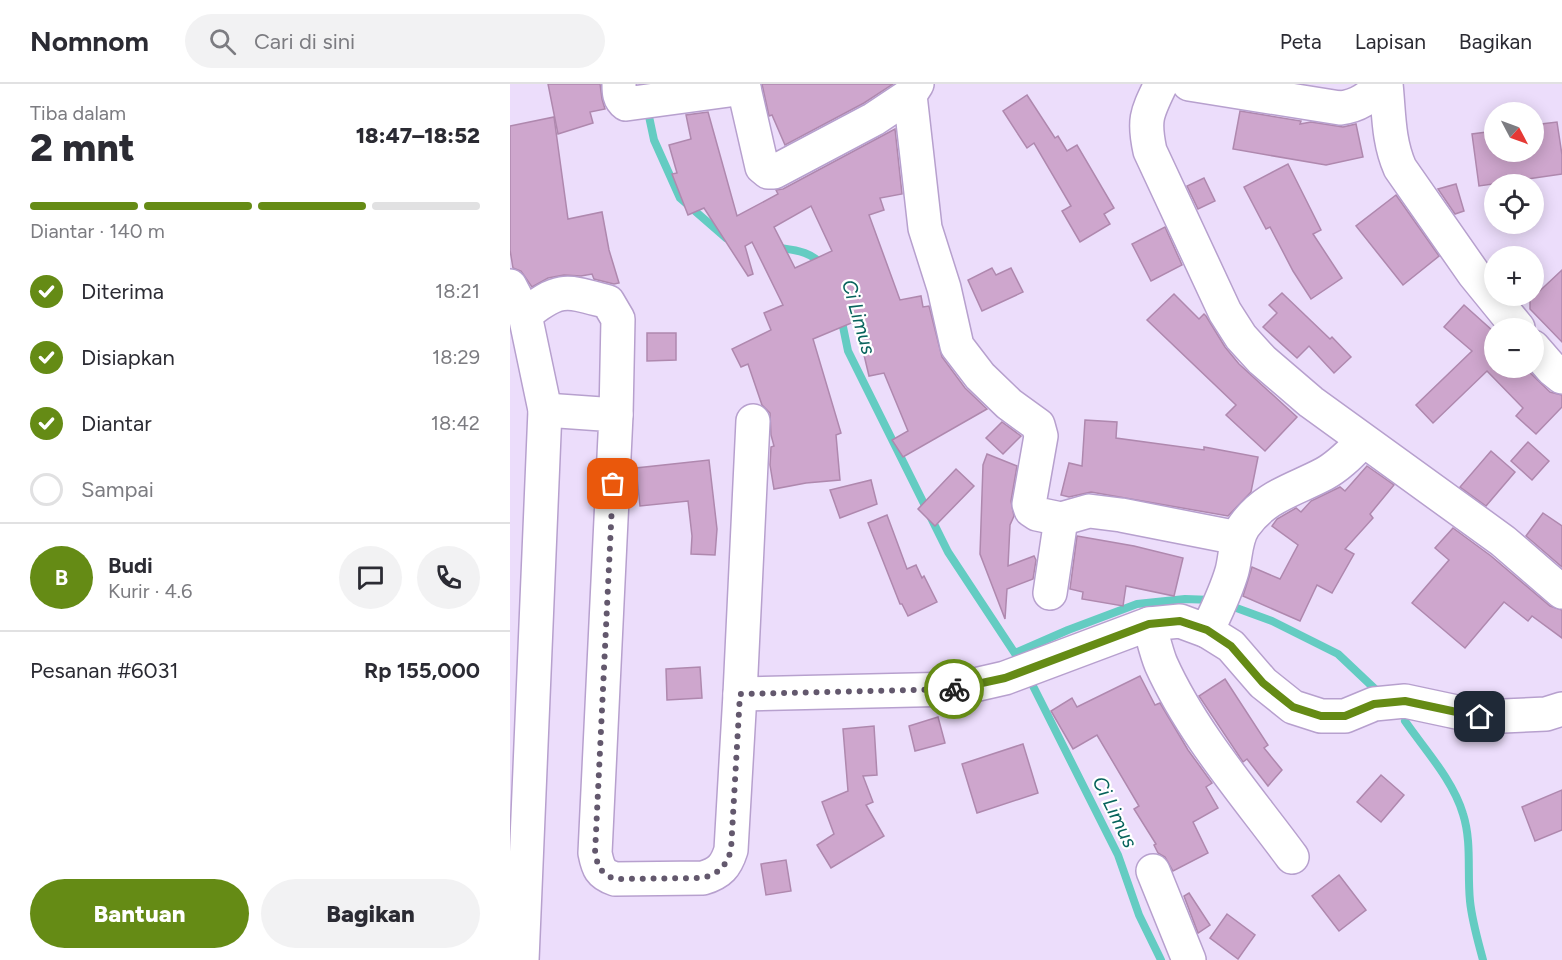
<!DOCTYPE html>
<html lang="id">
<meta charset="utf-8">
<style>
:root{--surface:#fff;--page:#f2f2f3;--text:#2b2b33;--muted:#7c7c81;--line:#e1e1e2;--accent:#658b15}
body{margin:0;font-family:Figtree,sans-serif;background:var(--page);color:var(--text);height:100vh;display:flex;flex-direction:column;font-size:22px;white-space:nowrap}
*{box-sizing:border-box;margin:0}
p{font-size:20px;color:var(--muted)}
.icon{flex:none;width:33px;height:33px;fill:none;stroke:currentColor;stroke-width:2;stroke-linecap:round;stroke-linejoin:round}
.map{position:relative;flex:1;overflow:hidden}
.sheet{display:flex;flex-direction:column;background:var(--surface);width:510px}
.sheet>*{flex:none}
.needle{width:39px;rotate:131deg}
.buttons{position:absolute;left:974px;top:18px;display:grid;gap:12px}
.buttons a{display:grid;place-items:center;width:60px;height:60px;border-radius:50%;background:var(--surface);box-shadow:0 3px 15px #0003;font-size:30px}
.pin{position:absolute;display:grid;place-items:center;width:51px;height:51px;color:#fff;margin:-26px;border-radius:12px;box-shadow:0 3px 9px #0006}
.courier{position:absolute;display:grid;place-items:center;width:60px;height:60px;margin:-30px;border:4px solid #658b15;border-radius:50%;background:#fff;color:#222;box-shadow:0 2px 8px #0007}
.headline em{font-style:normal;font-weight:800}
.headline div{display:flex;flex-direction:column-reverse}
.headline{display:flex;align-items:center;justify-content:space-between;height:102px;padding:0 30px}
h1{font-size:39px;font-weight:800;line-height:45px}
.bar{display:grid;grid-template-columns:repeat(4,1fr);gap:9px 6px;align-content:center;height:72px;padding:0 30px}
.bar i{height:8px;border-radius:4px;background:var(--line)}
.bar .on{background:var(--accent)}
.bar p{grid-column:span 4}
.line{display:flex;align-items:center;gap:15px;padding:0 30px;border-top:2px solid var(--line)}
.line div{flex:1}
.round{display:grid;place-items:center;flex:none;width:63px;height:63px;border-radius:32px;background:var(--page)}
ol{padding:0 30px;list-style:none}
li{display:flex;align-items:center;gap:18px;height:66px}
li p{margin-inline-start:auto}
li .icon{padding:6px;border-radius:50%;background:var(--accent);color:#fff;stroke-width:4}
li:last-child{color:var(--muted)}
li i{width:33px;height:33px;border:3px solid var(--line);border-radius:50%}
.cta{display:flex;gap:12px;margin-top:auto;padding:12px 30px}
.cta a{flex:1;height:69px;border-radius:36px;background:var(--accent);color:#fff;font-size:24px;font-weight:800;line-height:69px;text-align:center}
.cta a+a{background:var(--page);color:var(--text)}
header{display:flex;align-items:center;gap:36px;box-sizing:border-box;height:84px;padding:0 30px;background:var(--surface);border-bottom:2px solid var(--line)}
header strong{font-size:28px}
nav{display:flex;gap:33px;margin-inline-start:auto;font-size:21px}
.search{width:420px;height:54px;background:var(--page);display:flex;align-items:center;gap:15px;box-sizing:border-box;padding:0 21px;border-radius:33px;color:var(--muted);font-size:22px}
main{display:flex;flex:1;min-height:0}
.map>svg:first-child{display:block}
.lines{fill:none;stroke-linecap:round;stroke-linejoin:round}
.stream{stroke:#64ccc2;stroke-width:8}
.building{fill:#cea6cd;stroke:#af88ae;stroke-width:1.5;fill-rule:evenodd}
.minor-casing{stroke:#b7a0ce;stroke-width:36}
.minor{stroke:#fff;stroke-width:33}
.done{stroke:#63586d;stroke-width:6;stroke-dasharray:0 10.8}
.route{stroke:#658b15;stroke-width:8}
.labels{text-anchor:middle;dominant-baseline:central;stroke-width:4.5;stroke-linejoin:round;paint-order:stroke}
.water-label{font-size:20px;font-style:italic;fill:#07635c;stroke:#fff}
</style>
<header>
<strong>Nomnom</strong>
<div class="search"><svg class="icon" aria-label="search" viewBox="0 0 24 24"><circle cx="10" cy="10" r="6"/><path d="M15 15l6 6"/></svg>Cari di sini</div>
<nav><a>Peta</a><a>Lapisan</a><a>Bagikan</a></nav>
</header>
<main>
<section class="sheet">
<div class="headline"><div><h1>2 mnt</h1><p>Tiba dalam</p></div><em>18:47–18:52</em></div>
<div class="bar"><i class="on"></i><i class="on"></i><i class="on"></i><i></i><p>Diantar · 140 m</p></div>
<ol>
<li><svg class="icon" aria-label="check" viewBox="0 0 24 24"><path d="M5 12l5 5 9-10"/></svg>Diterima<p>18:21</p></li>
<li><svg class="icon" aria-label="check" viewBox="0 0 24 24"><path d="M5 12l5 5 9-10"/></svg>Disiapkan<p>18:29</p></li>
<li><svg class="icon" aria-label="check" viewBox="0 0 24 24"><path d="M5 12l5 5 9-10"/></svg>Diantar<p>18:42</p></li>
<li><i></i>Sampai</li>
</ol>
<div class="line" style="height:108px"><b class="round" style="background:var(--accent);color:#fff">B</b><div><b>Budi</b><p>Kurir · 4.6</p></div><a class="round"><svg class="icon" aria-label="chat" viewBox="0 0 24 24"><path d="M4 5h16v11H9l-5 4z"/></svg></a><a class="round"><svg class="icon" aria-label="phone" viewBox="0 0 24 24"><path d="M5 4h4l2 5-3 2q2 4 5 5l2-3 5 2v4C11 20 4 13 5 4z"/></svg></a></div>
<div class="line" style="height:78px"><div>Pesanan #6031</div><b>Rp 155,000</b></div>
<div class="cta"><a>Bantuan</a><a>Bagikan</a></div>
</section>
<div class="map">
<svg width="1052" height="876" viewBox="0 0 1052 876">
<rect width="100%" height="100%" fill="#ecddfb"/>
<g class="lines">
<!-- stream -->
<g class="stream">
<polyline points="137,23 144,56 170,114 216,154"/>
<path d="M264 163C283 166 301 166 314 183"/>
<polyline points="331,233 338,267 438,468 508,574"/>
<polyline points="721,522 762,537 828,570 865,605"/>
<polyline points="505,569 558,546 627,520 675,515 703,516"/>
<polyline points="521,598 608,771 629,831 651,876"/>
<path d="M895 637C915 666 943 696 953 730 962 758 957 788 960 817 962 837 968 857 973 876"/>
</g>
</g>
<!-- building -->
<g class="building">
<polygon points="38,0 90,0 92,15 95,25 80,28 83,39 48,50"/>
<polygon points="252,0 383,0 354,19 275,61 262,31 259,32"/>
<polygon points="517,11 545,54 548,52 557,67 567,61 604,124 594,130 600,140 570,158 552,127 561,122 524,59 517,64 493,27"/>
<polygon points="730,27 791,37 790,40 801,38 833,43 846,40 853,73 816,81 723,65"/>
<path d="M198 28 227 132 268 110 266 106 273 105 385 45 392 110 370 114 374 126 359 131 390 216 411 212 413 223 419 222 432 273 455 304 477 325 393 373 382 356 398 347 374 289 359 292 346 237 303 255 331 349 326 351 330 396 296 399 264 405 260 381 261 363 264 362 261 351 260 329 252 321 238 280 231 283 222 265 261 246 254 229 273 221 242 158 235 162 243 190 238 192 194 124 178 131 162 90 167 89 159 61 181 55 176 31ZM301 122 322 167 285 184 264 143Z"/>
<polygon points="44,33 58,135 92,128 99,166 109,199 104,200 84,195 82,190 71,192 54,191 38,194 22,203 11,187 3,184 0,166 0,42"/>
<polygon points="1047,38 1052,71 1052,90 969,102 962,50 984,47 984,68 1023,68 1023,41"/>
<polygon points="778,80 811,146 803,150 832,194 801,215 783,187 760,143 756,145 734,103"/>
<polygon points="694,94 705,117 688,125 677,102"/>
<polygon points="946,100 954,127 945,130 928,105"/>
<polygon points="886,111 929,172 893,201 846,142"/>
<polygon points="655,143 672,181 641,197 622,160"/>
<polygon points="482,184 486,191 501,184 513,208 472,227 458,196"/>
<polygon points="1052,186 1052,258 1020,225 1020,216"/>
<polygon points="772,209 820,255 822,253 841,273 824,289 799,262 787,274 753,243 767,229 759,221"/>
<polygon points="664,210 689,235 694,230 696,232 715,263 729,280 787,333 755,367 716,331 726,321 637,236"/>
<polygon points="954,221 983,247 984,245 984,284 1015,284 1040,308 1052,311 1052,323 1026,350 1006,332 1013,324 977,287 923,339 906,321 962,267 934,243"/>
<polygon points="137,249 166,249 166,276 137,277"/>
<polygon points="575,336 607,338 606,354 694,366 694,363 748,373 741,408 718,432 581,408 559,413 551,411 559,379 572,382"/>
<polygon points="492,338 511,352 493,370 476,354"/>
<polygon points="1018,358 1039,377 1022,396 1001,377"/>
<polygon points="981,367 1005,388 976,422 950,403"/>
<polygon points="477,370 507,382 501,417 504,432 500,441 498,482 524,472 526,476 523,495 497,505 495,535 470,470 473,381"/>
<polygon points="199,376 207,445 205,471 181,470 182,452 178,417 130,422 126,384"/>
<polygon points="857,382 884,401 860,430 863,434 835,465 844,470 822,509 807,501 790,537 733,512 742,483 770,495 788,461 762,442 767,435 786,424 791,428 801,417 830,403 835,407"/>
<polygon points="446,385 464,402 425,442 408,425"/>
<polygon points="361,396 367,420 330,434 320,406"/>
<polygon points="1033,429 1052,442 1052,483 1016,452"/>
<polygon points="377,431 397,485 406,481 412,494 414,492 427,518 398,532 392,520 390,520 358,439"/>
<polygon points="943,444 981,472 1040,522 1052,526 1052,554 1022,532 1018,537 994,518 955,564 902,519 939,476 925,464"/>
<polygon points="567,452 624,462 673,474 664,512 616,502 613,522 572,515 573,508 560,505"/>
<polygon points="190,583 192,614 157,616 156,585"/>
<polygon points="630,592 645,621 650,619 678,666 702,699 696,703 708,724 683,738 698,769 663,787 655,773 648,769 644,761 646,760 624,725 629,722 587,651 563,665 541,627 562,614 567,623"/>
<polygon points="715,595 758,661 754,664 772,686 758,702 737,675 733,678 689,612"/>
<polygon points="428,633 435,659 405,667 399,642"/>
<polygon points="364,642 367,691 353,692 363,718 356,721 374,752 321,784 307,761 324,750 312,718 338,707 333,645"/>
<polygon points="513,660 528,709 467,729 452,680"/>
<polygon points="871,691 894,711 871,738 847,718"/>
<polygon points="1052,706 1052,746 1025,757 1012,723"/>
<polygon points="276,776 281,807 256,811 251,780"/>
<polygon points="829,791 856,826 829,847 802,812"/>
<polygon points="679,809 700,841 688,849 674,812"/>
<polygon points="717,830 745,851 728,875 700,854"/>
</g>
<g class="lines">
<!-- minor casing -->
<g class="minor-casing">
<g id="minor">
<path d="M109 0C109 8 109 15 116 20L234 4"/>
<polyline points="233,0 252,83 258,88 264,88 364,35 400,11"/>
<polyline points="407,0 400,11 415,144 434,204 447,262 470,292 499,320 528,341 531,352 519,420 521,426 527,430 551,435 579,427 611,431 728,454"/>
<path d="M651 0C637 29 633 35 640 67L715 228 731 253 752 276 801 318 993 457 1052 508"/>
<path d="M679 0 830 24C849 22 859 13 874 0"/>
<path d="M876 0C879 29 878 57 890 84L964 190 1008 244"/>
<polyline points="0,202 15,231 35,326 12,876"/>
<path d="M15 231C50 202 57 207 98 218L108 235 106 331"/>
<polyline points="1023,263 1042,285 1052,293"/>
<path d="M35 326 106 331 85 769C88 784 90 790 105 795L193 794C210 789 216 782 221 766L230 610"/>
<path d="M243 337 230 610 447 605 495 594 639 540 670 537 697 547C706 528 716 508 722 487 726 472 725 455 734 442 755 412 784 406 814 390 829 382 841 369 853 357"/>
<polyline points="540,509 551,435"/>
<path d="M639 540C643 553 646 568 651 580 682 649 737 712 782 773"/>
<polyline points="697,547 721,562 753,599 783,623 811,632 835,632 864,620 895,617 970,633 1036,630 1052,625"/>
<polyline points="643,787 679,876"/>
</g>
</g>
<!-- minor -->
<use href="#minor" class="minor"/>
</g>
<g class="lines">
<!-- done -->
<path class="done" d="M103 400 85 769C88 783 91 790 105 795L193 794C210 789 216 782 221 766L230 610 444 605"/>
<!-- route -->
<polyline class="route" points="444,605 495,594 639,540 670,537 697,546 721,562 753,599 783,623 811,632 835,632 864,620 895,617 970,633"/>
</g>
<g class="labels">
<!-- water labels -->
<g class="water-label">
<text transform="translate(349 233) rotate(74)">Ci Limus</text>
<text transform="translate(605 728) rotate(64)">Ci Limus</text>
</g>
</g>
</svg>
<div class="buttons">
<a><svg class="needle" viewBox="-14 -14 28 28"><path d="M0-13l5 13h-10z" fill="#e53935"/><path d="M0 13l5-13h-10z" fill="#7c7c81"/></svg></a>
<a><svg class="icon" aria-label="locate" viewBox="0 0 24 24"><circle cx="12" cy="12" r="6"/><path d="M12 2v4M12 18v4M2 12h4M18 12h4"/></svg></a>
<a>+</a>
<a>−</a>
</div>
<div class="pin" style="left:103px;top:400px;background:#ea580c"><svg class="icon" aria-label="bag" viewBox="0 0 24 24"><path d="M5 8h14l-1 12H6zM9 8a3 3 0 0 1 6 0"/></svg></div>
<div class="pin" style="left:970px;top:633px;background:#1f2937"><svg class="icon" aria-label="home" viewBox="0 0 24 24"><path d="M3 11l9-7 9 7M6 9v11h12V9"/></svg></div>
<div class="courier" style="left:444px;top:605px"><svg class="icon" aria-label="bike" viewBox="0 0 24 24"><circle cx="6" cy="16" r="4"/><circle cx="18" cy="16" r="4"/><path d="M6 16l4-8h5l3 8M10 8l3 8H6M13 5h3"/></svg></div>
</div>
</main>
